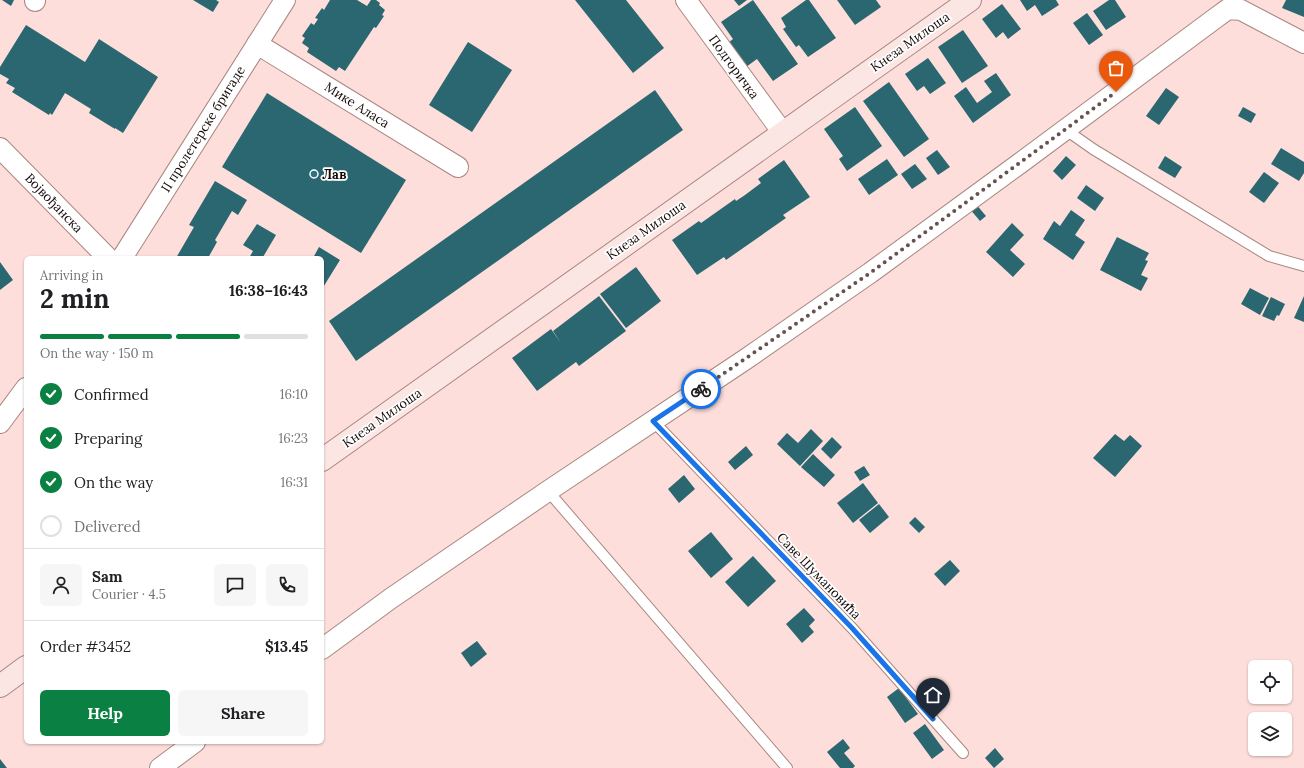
<!DOCTYPE html>
<meta charset="utf-8">
<style>
:root{--surface:#fff;--page:#f6f6f6;--text:#202124;--muted:#757577;--line:#e0e0e0;--accent:#0b8043}
body{margin:0;font-family:Lora,serif;background:var(--page);color:var(--text);height:100vh;display:flex;flex-direction:column;font-size:15px;white-space:nowrap}
*{box-sizing:border-box;margin:0}
p{font-size:13px;color:var(--muted)}
.icon{flex:none;width:22px;height:22px;fill:none;stroke:currentColor;stroke-width:2;stroke-linecap:round;stroke-linejoin:round}
.map{position:relative;flex:1;overflow:hidden}
.panel{position:absolute;left:24px;top:256px;width:300px;height:488px;display:flex;flex-direction:column;background:var(--surface);border-radius:6px;box-shadow:0 1px 3px #0004}
.panel>*{flex:none}
.buttons{position:absolute;left:1248px;top:660px;display:grid;gap:8px}
.buttons a{display:grid;place-items:center;width:44px;height:44px;border-radius:6px;background:var(--surface);box-shadow:0 1px 3px #0004;font-size:20px}
.pin{position:absolute;display:grid;place-items:center;width:34px;height:34px;color:#fff;margin:-41px -17px;border-radius:50% 50% 50% 0;rotate:-45deg;box-shadow:0 0 4px #0007}
.pin .icon{rotate:45deg}
.courier{position:absolute;display:grid;place-items:center;width:40px;height:40px;margin:-20px;border:3px solid #1a73e8;border-radius:50%;background:#fff;color:#222;box-shadow:0 1px 5px #0007}
.overview em{font-style:normal;font-weight:800}
.overview div{display:flex;flex-direction:column-reverse}
.overview{display:flex;align-items:center;justify-content:space-between;height:68px;padding:0 16px}
h1{font-size:26px;font-weight:800;line-height:30px}
.bar{display:grid;grid-template-columns:repeat(4,1fr);gap:6px 4px;align-content:center;height:48px;padding:0 16px}
.bar i{height:5px;border-radius:3px;background:var(--line)}
.bar .selected{background:var(--accent)}
.bar p{grid-column:span 4}
.line{display:flex;align-items:center;gap:10px;padding:0 16px;border-top:1px solid var(--line)}
.line div{flex:1}
.round{display:grid;place-items:center;flex:none;width:42px;height:42px;border-radius:6px;background:var(--page)}
ol{padding:0 16px;list-style:none}
li{display:flex;align-items:center;gap:12px;height:44px}
li p{margin-inline-start:auto}
li .icon{padding:4px;border-radius:50%;background:var(--accent);color:#fff;stroke-width:4}
li:last-child{color:var(--muted)}
li i{width:22px;height:22px;border:2px solid var(--line);border-radius:50%}
.button{display:flex;gap:8px;margin-top:auto;padding:8px 16px}
.button a{flex:1;height:46px;border-radius:6px;background:var(--accent);color:#fff;font-size:16px;font-weight:800;line-height:46px;text-align:center}
.button a+a{background:var(--page);color:var(--text)}
.map>svg:first-child{display:block}
.building{fill:#2a6770}
.lines{fill:none;stroke-linecap:round;stroke-linejoin:round}
.lane-casing{stroke:#aa8782;stroke-width:12}
.street-casing{stroke:#aa8782;stroke-width:22}
.secondary-casing{stroke:#aa8782;stroke-width:24}
.lane{stroke:#fff;stroke-width:10}
.street{stroke:#fff;stroke-width:20}
.secondary{stroke:#fce6e3;stroke-width:22}
.done{stroke:#665351;stroke-width:4;stroke-dasharray:0 7.2}
.route{stroke:#1a73e8;stroke-width:5}
.poi-dot{fill:#2a727d;stroke:#fff;stroke-width:1.5}
.labels{text-anchor:middle;dominant-baseline:central;stroke-width:3.5;stroke-linejoin:round;paint-order:stroke}
.street-label{font-size:13px;fill:#140807;stroke:#fff}
.poi-label{font-size:13px;font-weight:bold;fill:#140807;stroke:#fff;text-anchor:start}
</style>
<div class="map">
<svg width="1304" height="768" viewBox="0 0 1304 768">
<rect width="100%" height="100%" fill="#fddeda"/>
<!-- building -->
<g class="building">
<polygon points="2,0 14,0 11,6"/>
<polygon points="193,0 216,0 219,2 213,12"/>
<polygon points="330,0 357,0 367,6 371,0 376,0 380,3 379,5 385,10 382,15 384,16 376,28 374,27 345,71 339,67 336,71 307,52 309,48 302,43 305,38 302,36 311,23 314,25 318,19 315,18 322,8 324,10"/>
<polygon points="575,0 626,0 664,48 633,73"/>
<polygon points="734,0 747,0 739,6"/>
<polygon points="753,0 798,64 773,81 757,59 746,67 728,43 733,39 721,22"/>
<polygon points="806,0 809,0 836,38 808,57 799,45 796,47 783,29 786,27 781,18"/>
<polygon points="837,0 876,0 881,7 855,25"/>
<polygon points="1020,0 1056,0 1059,5 1042,16 1035,5 1027,11"/>
<polygon points="1109,0 1115,0 1126,17 1106,30 1093,11"/>
<polygon points="1286,0 1304,0 1304,17 1282,8"/>
<polygon points="1002,4 1021,29 1008,39 1003,32 996,38 982,19"/>
<polygon points="1087,13 1103,35 1089,45 1073,23"/>
<polygon points="26,25 85,62 99,39 158,77 123,133 115,128 115,129 89,113 91,109 65,93 52,115 50,113 49,115 12,92 15,88 6,83 9,79 0,74 0,67"/>
<polygon points="963,30 988,66 962,83 938,47"/>
<polygon points="468,42 512,70 472,132 429,105"/>
<polygon points="928,58 946,83 930,94 924,86 917,91 905,74"/>
<polygon points="996,73 1011,95 973,123 954,96 966,87 977,103 992,92 984,81"/>
<polygon points="889,82 929,139 904,157 863,101"/>
<polygon points="1166,88 1179,97 1159,125 1146,116"/>
<polygon points="655,90 683,130 356,361 329,321"/>
<polygon points="267,93 406,180 361,253 222,167"/>
<polygon points="855,107 882,146 847,171 839,159 843,156 824,129"/>
<polygon points="1243,107 1256,114 1251,123 1238,116"/>
<polygon points="1281,148 1304,162 1304,173 1299,181 1271,164"/>
<polygon points="937,150 950,167 938,175 926,158"/>
<polygon points="1066,156 1076,165 1062,180 1053,171"/>
<polygon points="1165,156 1182,167 1175,178 1158,168"/>
<polygon points="887,159 898,175 869,195 858,179"/>
<polygon points="784,160 810,197 783,215 786,218 726,260 724,257 697,275 672,240 699,221 701,223 735,199 736,201 745,195 761,183 758,179"/>
<polygon points="915,164 927,179 912,189 901,174"/>
<polygon points="1264,172 1279,183 1264,203 1249,192"/>
<polygon points="215,181 247,200 238,215 232,211 215,240 217,242 208,258 176,258 194,227 189,225"/>
<polygon points="1086,185 1104,198 1095,211 1077,198"/>
<polygon points="975,203 986,216 980,221 969,208"/>
<polygon points="1071,210 1085,220 1075,235 1085,242 1073,260 1043,239 1054,221 1060,226"/>
<polygon points="1012,223 1024,235 1010,250 1025,264 1013,277 986,252"/>
<polygon points="257,224 276,235 263,257 265,258 249,258 253,251 243,245"/>
<polygon points="1117,237 1149,253 1145,260 1148,261 1141,275 1148,278 1141,291 1100,270"/>
<polygon points="319,247 340,260 322,289 322,258 313,258"/>
<polygon points="0,262 13,280 0,290"/>
<polygon points="636,267 661,301 626,328 600,294"/>
<polygon points="1250,288 1269,298 1260,315 1241,304"/>
<polygon points="599,296 626,331 579,366 576,362 537,391 512,358 551,329 561,343 553,331"/>
<polygon points="1304,296 1304,322 1294,318"/>
<polygon points="1271,297 1285,304 1279,316 1277,315 1274,321 1262,316"/>
<polygon points="811,429 823,441 800,466 777,444 787,433 798,443"/>
<polygon points="1115,434 1124,441 1130,435 1142,446 1115,477 1093,458"/>
<polygon points="832,437 842,447 831,459 821,449"/>
<polygon points="746,446 753,455 735,470 728,462"/>
<polygon points="813,454 835,475 824,487 801,467"/>
<polygon points="864,466 870,475 860,481 854,472"/>
<polygon points="684,475 695,489 679,503 668,489"/>
<polygon points="863,483 878,503 853,523 837,503"/>
<polygon points="879,504 889,517 870,533 859,520"/>
<polygon points="915,517 925,527 919,533 909,523"/>
<polygon points="711,532 733,559 711,578 688,551"/>
<polygon points="753,556 776,581 748,607 725,582"/>
<polygon points="950,560 960,571 945,586 934,574"/>
<polygon points="804,608 815,620 809,626 814,632 802,643 786,624"/>
<polygon points="477,641 487,654 471,667 461,653"/>
<polygon points="899,688 918,714 905,723 887,697"/>
<polygon points="925,724 944,750 932,759 913,733"/>
<polygon points="843,739 850,748 844,753 855,766 853,768 840,768 827,752"/>
<polygon points="995,748 1004,759 994,768 985,758"/>
<polygon points="0,759 7,768 0,768"/>
</g>
<g class="lines">
<!-- lane casing -->
<g class="lane-casing">
<g id="lane">
<polyline points="1066,130 1093,149 1269,256 1304,266"/>
<polyline points="653,421 852,628 963,753"/>
<polyline points="548,491 787,768"/>
</g>
</g>
<!-- street casing -->
<g class="street-casing">
<g id="street">
<polyline points="686,0 783,133"/>
<polyline points="35,1 35,0"/>
<polyline points="257,44 458,167"/>
<polyline points="0,148 108,258"/>
<polyline points="122,258 285,0"/>
<polyline points="0,423 26,388"/>
<polyline points="322,649 390,599 548,491 746,359 870,273 1019,164 1217,17 1228,9 1241,10 1304,43"/>
<polyline points="160,768 195,742"/>
</g>
</g>
<!-- secondary casing -->
<g class="secondary-casing">
<g id="secondary">
<polyline points="322,460 970,0"/>
<polyline points="0,686 26,667"/>
</g>
</g>
<!-- lane -->
<use href="#lane" class="lane"/>
<!-- street -->
<use href="#street" class="street"/>
<!-- secondary -->
<use href="#secondary" class="secondary"/>
</g>
<g class="lines">
<!-- done -->
<polyline class="done" points="701,389 870,273 1116,92"/>
<!-- route -->
<polyline class="route" points="701,389 653,421 852,628 933,719"/>
</g>
<!-- markers -->
<circle class="poi-dot" cx="314" cy="174" r="4"/>
<g class="labels">
<!-- street labels -->
<g class="street-label">
<text transform="translate(910 42) rotate(-35)">Кнеза Милоша</text>
<text transform="translate(734 67) rotate(54)">Подгоричка</text>
<text transform="translate(357 105) rotate(32)">Мике Аласа</text>
<text transform="translate(203 129) rotate(-58)">II пролетерске бригаде</text>
<text transform="translate(54 203) rotate(46)">Војвођанска</text>
<text transform="translate(646 230) rotate(-35)">Кнеза Милоша</text>
<text transform="translate(382 418) rotate(-35)">Кнеза Милоша</text>
<text transform="translate(819 576) rotate(46)">Саве Шумановића</text>
</g>
<!-- poi labels -->
<g class="poi-label">
<text x="322" y="174">Лав</text>
</g>
</g>
</svg>
<div class="buttons">
<a><svg class="icon" aria-label="locate" viewBox="0 0 24 24"><circle cx="12" cy="12" r="6"/><path d="M12 2v4M12 18v4M2 12h4M18 12h4"/></svg></a>
<a><svg class="icon" aria-label="layers" viewBox="0 0 24 24"><path d="M12 4l9 5-9 5-9-5zM3 14l9 5 9-5"/></svg></a>
</div>
<div class="pin" style="left:1116px;top:92px;background:#ea580c"><svg class="icon" aria-label="bag" viewBox="0 0 24 24"><path d="M5 8h14l-1 12H6zM9 8a3 3 0 0 1 6 0"/></svg></div>
<div class="pin" style="left:933px;top:719px;background:#1f2937"><svg class="icon" aria-label="home" viewBox="0 0 24 24"><path d="M3 11l9-7 9 7M6 9v11h12V9"/></svg></div>
<div class="courier" style="left:701px;top:389px"><svg class="icon" aria-label="bike" viewBox="0 0 24 24"><circle cx="6" cy="16" r="4"/><circle cx="18" cy="16" r="4"/><path d="M6 16l4-8h5l3 8M10 8l3 8H6M13 5h3"/></svg></div>
<section class="panel">
<div class="overview"><div><h1>2 min</h1><p>Arriving in</p></div><em>16:38–16:43</em></div>
<div class="bar"><i class="selected"></i><i class="selected"></i><i class="selected"></i><i></i><p>On the way · 150 m</p></div>
<ol>
<li><svg class="icon" aria-label="check" viewBox="0 0 24 24"><path d="M5 12l5 5 9-10"/></svg>Confirmed<p>16:10</p></li>
<li><svg class="icon" aria-label="check" viewBox="0 0 24 24"><path d="M5 12l5 5 9-10"/></svg>Preparing<p>16:23</p></li>
<li><svg class="icon" aria-label="check" viewBox="0 0 24 24"><path d="M5 12l5 5 9-10"/></svg>On the way<p>16:31</p></li>
<li><i></i>Delivered</li>
</ol>
<div class="line" style="height:72px"><a class="round"><svg class="icon" aria-label="person" viewBox="0 0 24 24"><circle cx="12" cy="8" r="4"/><path d="M4 21q1-7 8-7t8 7"/></svg></a><div><b>Sam</b><p>Courier · 4.5</p></div><a class="round"><svg class="icon" aria-label="chat" viewBox="0 0 24 24"><path d="M4 5h16v11H9l-5 4z"/></svg></a><a class="round"><svg class="icon" aria-label="phone" viewBox="0 0 24 24"><path d="M5 4h4l2 5-3 2q2 4 5 5l2-3 5 2v4C11 20 4 13 5 4z"/></svg></a></div>
<div class="line" style="height:52px"><div>Order #3452</div><b>$13.45</b></div>
<div class="button"><a>Help</a><a>Share</a></div>
</section>
</div>
